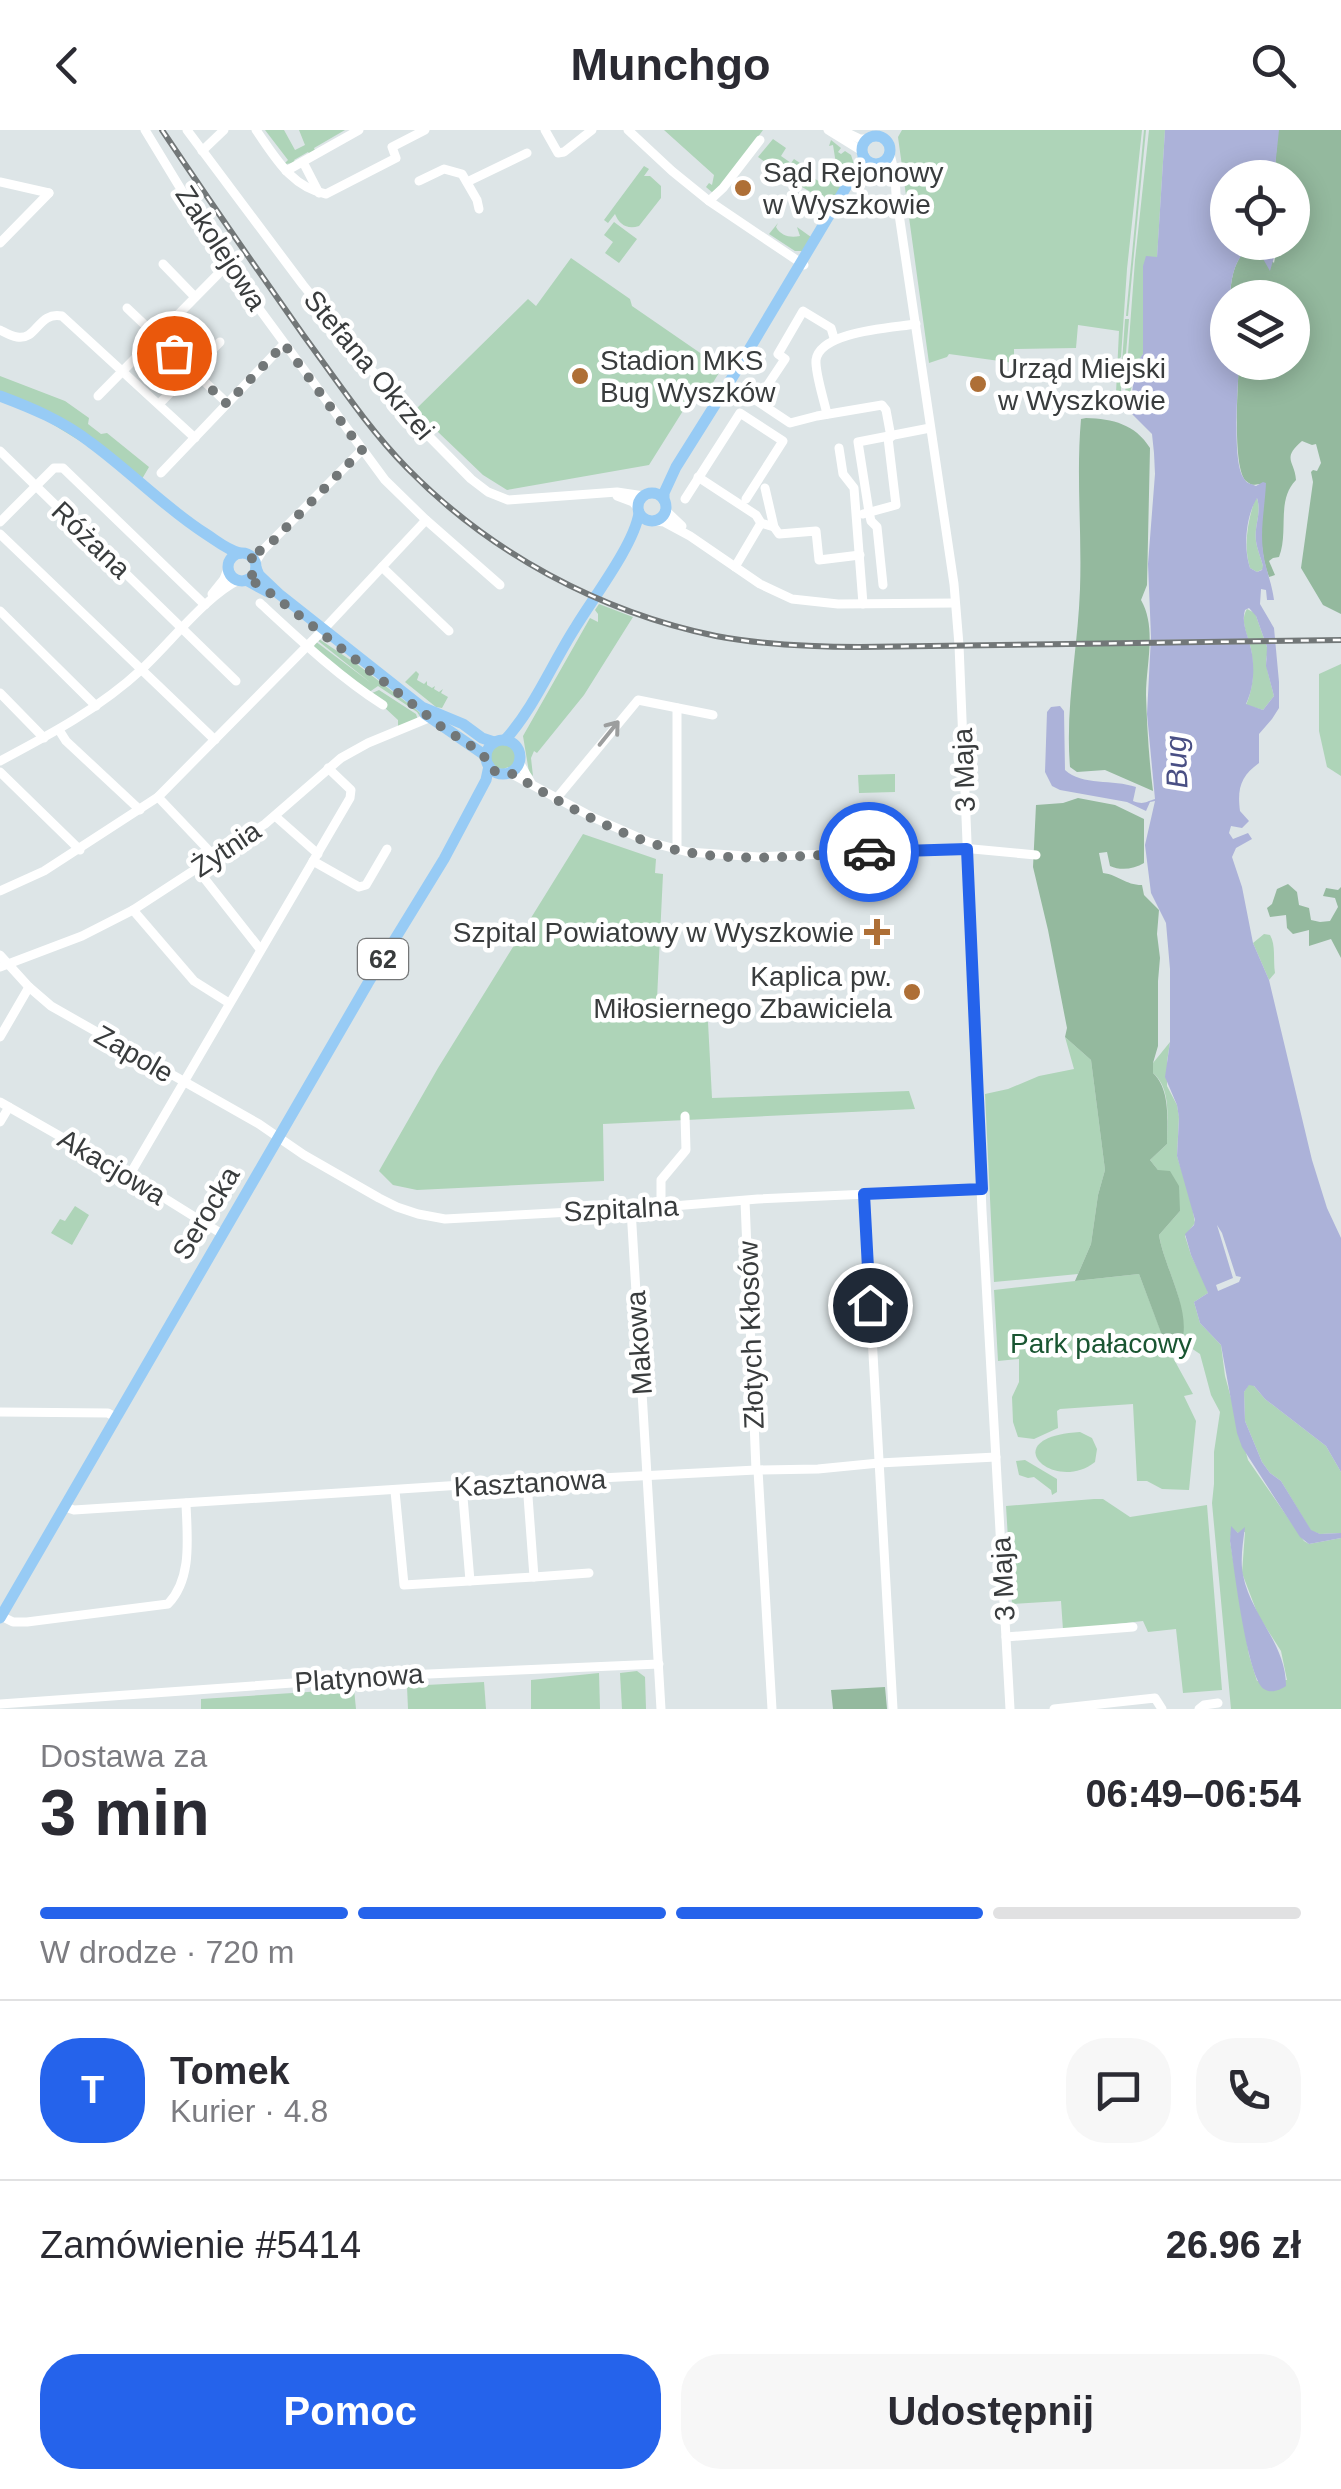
<!DOCTYPE html>
<html lang="pl">
<meta charset="utf-8">
<style>
:root{--surface:#fff;--page:#f7f7f7;--text:#2b2b33;--muted:#7c7c81;--line:#e1e1e2;--accent:#2563eb}
body{margin:0;font-family:Arial,sans-serif;background:var(--page);color:var(--text);height:100vh;display:flex;flex-direction:column;font-size:38px;white-space:nowrap}
*{box-sizing:border-box;margin:0}
p{font-size:32px;color:var(--muted)}
.icon{flex:none;width:55px;height:55px;fill:none;stroke:currentColor;stroke-width:2;stroke-linecap:round;stroke-linejoin:round}
.map{position:relative;height:1579px;overflow:hidden}
.panel{display:flex;flex-direction:column;background:var(--surface);flex:1}
.panel>*{flex:none}
.tools{position:absolute;left:1210px;top:30px;display:grid;gap:20px}
.tools a{display:grid;place-items:center;width:100px;height:100px;border-radius:50%;background:var(--surface);box-shadow:0 5px 25px #0003;font-size:50px}
.pin{position:absolute;display:grid;place-items:center;width:85px;height:85px;color:#fff;margin:-42px;border:5px solid #fff;border-radius:50%;box-shadow:0 2px 10px #0007}
.courier{position:absolute;display:grid;place-items:center;width:100px;height:100px;margin:-50px;border:8px solid #2563eb;border-radius:50%;background:#fff;color:#222;box-shadow:0 2px 12px #0007}
.headline em{font-style:normal;font-weight:700}
.headline div{display:flex;flex-direction:column-reverse}
.headline{display:flex;align-items:center;justify-content:space-between;height:170px;padding:0 40px}
h1{font-size:65px;font-weight:700;line-height:75px}
.bar{display:grid;grid-template-columns:repeat(4,1fr);gap:15px 10px;align-content:center;height:120px;padding:0 40px}
.bar i{height:12px;border-radius:8px;background:var(--line)}
.bar .selected{background:var(--accent)}
.bar p{grid-column:span 4}
.line{display:flex;align-items:center;gap:25px;padding:0 40px;border-top:2px solid var(--line)}
.line div{flex:1}
.round{display:grid;place-items:center;flex:none;width:105px;height:105px;border-radius:40px;background:var(--page)}
.cta{display:flex;gap:20px;margin-top:auto;padding:20px 40px}
.cta a{flex:1;height:115px;border-radius:40px;background:var(--accent);color:#fff;font-size:40px;font-weight:700;line-height:115px;text-align:center}
.cta a+a{background:var(--page);color:var(--text)}
header{display:flex;justify-content:space-between;align-items:center;height:130px;padding:0 40px;background:var(--surface);font-size:45px;font-weight:700}
.map>svg:first-child{display:block}
.green{fill:#aed4b8;fill-rule:evenodd}
.forest{fill:#94b99e}
.water{fill:#acb2d9;fill-rule:evenodd}
.pier{fill:#dde5e7}
.lines{fill:none;stroke-linecap:round;stroke-linejoin:round}
.minor{stroke:#fff;stroke-width:9}
.major{stroke:#97cbf5;stroke-width:11}
.rail-casing{stroke:#727778;stroke-width:6}
.rail{stroke:#fff;stroke-width:2.5;stroke-dasharray:8;stroke-linecap:butt}
.oneway{stroke:#9c9e9e}
.done{stroke:#727778;stroke-width:10;stroke-dasharray:0 18}
.route{stroke:#2563eb;stroke-width:12}
.poi-dot{fill:#ae6f36;stroke:#fff;stroke-width:4}
.labels{text-anchor:middle;dominant-baseline:central;stroke-width:9;stroke-linejoin:round;paint-order:stroke}
.shield{fill:#fff;stroke:#747677;stroke-width:2.5}
.shield-label{font-size:25px;font-weight:bold;fill:#393c3d}
.poi-label{font-size:28px;fill:#393c3d;stroke:#fff;text-anchor:start}
.street-label{font-size:28px;fill:#393c3d;stroke:#fff}
.park-label{font-size:28px;fill:#195531;stroke:#fff}
.water-label{font-size:30px;font-style:italic;fill:#494f84;stroke:#fff}
</style>
<header><svg class="icon" aria-label="back" viewBox="0 0 24 24"><path d="M15 5l-7 7 7 7"/></svg>Munchgo<svg class="icon" aria-label="search" viewBox="0 0 24 24"><circle cx="10" cy="10" r="6"/><path d="M15 15l6 6"/></svg></header>
<div class="map">
<svg width="1341" height="1579" viewBox="0 0 1341 1579">
<rect width="100%" height="100%" fill="#dde5e7"/>
<!-- green -->
<g class="green">
<polygon points="265,0 284,0 295,20 305,15 299,0 345,0 314,18 316,23 311,25 308,22 294,30 296,33 284,34 288,30"/>
<polygon points="664,0 763,0 730,45 713,63 706,57 709,53 712,55 714,45"/>
<polygon points="902,0 1142,0 1127,139 1121,227 1119,229 1122,233 1125,189 1129,189 1123,258 1121,245 1121,264 1116,263 1119,201 1078,195 1076,218 1014,219 1014,233 949,224 947,227 929,233 898,7"/>
<polygon points="1144,0 1146,0 1128,186 1126,186"/>
<polygon points="1149,0 1165,0 1157,128 1143,136 1143,224 1136,235 1130,264 1125,264 1135,130"/>
<polygon points="773,9 786,18 781,26 791,33 794,29 803,35 802,39 804,36 808,39 806,43 820,52 823,48 827,50 835,39 831,36 836,34 833,15 829,16 831,10 841,18 838,22 841,24 845,21 851,25 855,37 832,74 822,75 814,64 802,57 802,52 800,54 771,32 768,34 758,27"/>
<path d="M644 36 649 39 644 46H650L661 56V68L639 96C627 100 619 94 615 84L608 93 604 90Z"/>
<polygon points="614,92 637,109 619,133 605,123 613,112 604,105"/>
<path d="M778 93 776 97C781 106 790 108 800 106L797 97 811 107 803 121H795L769 104Z"/>
<polygon points="571,128 630,169 632,176 722,238 706,264 691,268 649,335 507,360 483,345 415,280 528,169 536,176"/>
<polygon points="0,246 65,271 89,288 88,294 101,304 107,303 149,337 142,349 0,262"/>
<path d="M1257 368C1262 383 1254 395 1256 411 1257 419 1261 428 1263 436V439L1257 442 1250 438C1243 416 1248 390 1255 369Z"/>
<polygon points="599,474 633,487 584,565 537,623 534,621 531,628 533,646 529,642 523,606 590,488 598,492 598,484 595,480"/>
<path d="M1247 479 1255 483 1268 520 1266 530 1268 543 1274 566 1263 580 1246 575C1253 559 1254 543 1252 526 1251 509 1238 493 1247 479Z"/>
<polygon points="319,509 358,535 418,581 421,584 421,588 417,582 378,556 368,563 314,518 315,511 371,553 317,510"/>
<polygon points="1341,534 1341,646 1327,637 1319,601 1319,544"/>
<polygon points="416,541 419,544 417,550 424,554 427,551 427,555 432,558 435,556 434,559 439,562 443,559 441,563 448,567 442,578 436,577 405,552"/>
<polygon points="379,560 416,584 418,590 398,598 398,590 370,564"/>
<circle cx="503" cy="626" r="13"/>
<polygon points="895,644 895,662 859,663 858,645"/>
<polygon points="583,704 656,729 655,743 663,744 656,890 708,892 712,968 909,961 915,979 603,994 604,1051 417,1060 393,1055 379,1041 438,938"/>
<path d="M1264 804 1270 805C1276 815 1273 830 1275 843L1269 850 1253 813Z"/>
<polygon points="1065,907 1091,930 1105,1040 1098,1065 1091,1114 1078,1144 994,1152 985,964 1008,959 1039,946 1074,939"/>
<path d="M1170 912 1167 932V956L1177 975 1179 987 1177 1026 1191 1070 1195 1093 1185 1106 1191 1125 1207 1158 1208 1163 1194 1172 1200 1193 1221 1215 1225 1246 1248 1330 1304 1411 1309 1414 1341 1408V1579H1231L1212 1373 1214 1354V1322L1220 1282 1211 1265 1200 1224 1182 1212C1182 1197 1182 1184 1179 1169 1173 1147 1163 1128 1159 1105L1180 1081 1158 1040 1150 1030 1167 1014C1167 991 1172 959 1153 943V933ZM1232 1398 1238 1403 1245 1402 1242 1443 1258 1485 1281 1521 1287 1550 1257 1551 1249 1525 1230 1411Z"/>
<polygon points="75,1076 89,1085 72,1115 51,1103 60,1089 65,1091"/>
<polygon points="1139,1144 1166,1215 1193,1264 1184,1266 1196,1291 1189,1360 1162,1359 1147,1351 1137,1351 1133,1274 1060,1279 1057,1281 1058,1298 1034,1309 1018,1307 1013,1292 1012,1267 1019,1252 1019,1229 998,1231 994,1160"/>
<polygon points="1249,1254 1253,1255 1265,1269 1326,1316 1341,1342 1341,1403 1320,1404 1311,1401 1281,1351 1270,1343 1262,1332 1245,1291 1244,1262"/>
<path d="M1080 1302 1092 1308 1097 1319 1095 1332C1053 1365 993 1307 1080 1302Z"/>
<polygon points="1025,1330 1057,1349 1057,1362 1052,1365 1051,1360 1034,1347 1028,1348 1019,1345 1016,1331"/>
<polygon points="1094,1369 1103,1369 1130,1387 1207,1375 1222,1560 1183,1563 1176,1499 1148,1502 1143,1491 1063,1500 1061,1471 1012,1474 1006,1376"/>
<polygon points="637,1541 645,1547 646,1579 622,1579 620,1543"/>
<polygon points="599,1543 600,1579 531,1579 531,1550"/>
<polygon points="484,1552 486,1579 408,1579 407,1556"/>
<polygon points="354,1559 356,1579 201,1579 201,1569"/>
</g>
<!-- forest -->
<g class="forest">
<path d="M1278 0H1341V484L1323 475 1301 438 1313 352 1311 342 1313 340 1317 341 1321 333 1316 314 1312 315 1302 311C1281 329 1295 331 1296 350 1276 370 1289 402 1279 427L1273 428 1269 431 1275 445 1269 447C1258 418 1261 384 1260 354 1253 355 1252 356 1246 351 1232 338 1238 254 1239 233L1292 232V168H1230C1231 145 1235 126 1254 113L1274 133 1278 113 1292 112V48L1274 47Z"/>
<path d="M1086 288C1113 289 1135 294 1150 318L1147 455 1141 470C1157 498 1146 534 1146 565 1147 597 1149 630 1153 661L1105 640 1077 642 1070 637C1065 577 1078 518 1080 459 1082 402 1076 346 1081 289Z"/>
<path d="M1078 668 1115 675 1144 689V733C1134 739 1121 741 1110 736L1107 722 1099 723 1103 743C1119 745 1125 755 1142 755L1144 765 1159 780 1157 804 1160 828 1158 851V916L1153 933V943C1171 960 1167 991 1167 1014L1150 1030 1158 1040 1170 1041 1179 1056 1180 1081 1159 1105C1164 1137 1191 1179 1182 1211 1181 1213 1174 1224 1173 1225L1166 1216 1139 1144 1075 1151 1091 1114 1098 1065 1105 1040 1091 930 1065 907 1067 898 1048 800 1033 737 1036 675 1063 673Z"/>
<polygon points="1288,754 1297,762 1299,775 1309,778 1311,790 1320,792 1330,791 1338,777 1335,768 1323,766 1326,758 1338,760 1341,757 1341,828 1331,809 1309,816 1309,800 1293,804 1287,798 1286,785 1270,787 1267,778 1272,774 1277,759"/>
<polygon points="885,1557 887,1579 833,1579 831,1560"/>
</g>
<!-- water -->
<g class="water">
<path d="M1165 0H1279L1274 47 1228 48V112L1278 113 1270 141 1254 113C1235 126 1231 146 1230 167L1228 168V232L1239 233C1238 256 1232 329 1243 347 1247 354 1249 353 1256 356L1263 352 1266 353C1265 376 1260 399 1263 421 1265 438 1272 453 1274 470H1267L1266 460 1261 459 1260 474 1274 498 1279 552V578L1272 589 1259 604V633C1241 646 1237 658 1240 681L1249 691 1242 698 1231 696 1229 703 1233 709 1248 703 1252 709 1236 718 1232 727 1242 757 1253 813 1269 850 1312 1030 1327 1078 1341 1108V1342L1326 1316 1265 1269 1254 1256 1249 1255 1244 1262 1245 1291 1262 1332 1270 1343 1281 1351 1311 1400 1320 1404 1341 1403V1408L1309 1414 1300 1407 1242 1317 1237 1303 1221 1215 1200 1193 1194 1172 1208 1163 1191 1125 1185 1104 1194 1095 1195 1090 1177 1026 1179 988 1177 975 1165 947 1170 912V839L1166 793 1151 763 1145 715 1155 671 1150 672 1146 681 1127 672 1060 660 1052 656 1045 642 1047 582 1051 577 1060 576 1064 581 1065 640C1082 656 1113 649 1136 657L1133 671C1144 675 1145 672 1155 669L1147 584 1151 507 1148 434 1155 344 1154 323 1152 304 1130 282V277L1136 234 1143 224V136L1146 126 1157 127ZM1257 368C1262 383 1254 395 1256 411 1257 419 1261 428 1263 436L1262 440 1257 442 1250 438C1243 417 1246 386 1257 368ZM1249 478 1256 486 1267 517 1266 536 1274 566 1263 580 1246 574C1254 557 1255 537 1251 519 1248 505 1241 493 1245 480ZM1217 1095 1222 1103 1236 1146 1241 1147 1239 1152 1218 1161 1216 1155 1233 1148Z"/>
<path d="M1231 1396 1238 1403 1245 1397C1243 1412 1240 1430 1243 1445 1251 1486 1286 1513 1286 1556 1280 1560 1271 1564 1264 1559 1247 1548 1234 1436 1230 1411Z"/>
</g>
<!-- pier -->
<polygon class="pier" points="1253,509 1255,514 1145,515 1145,510"/>
<g class="lines">
<!-- minor -->
<g class="minor">
<polyline points="145,0 227,135 385,350 426,390 500,455"/>
<polyline points="187,0 303,155 408,285 471,349 488,362 508,370 617,362 644,366"/>
<path d="M256 0C275 27 291 57 326 64L396 28 392 17 425 0"/>
<polyline points="545,0 558,23 564,22 592,0"/>
<polyline points="628,0 672,41 709,71 804,135"/>
<polyline points="828,0 862,21"/>
<polyline points="841,0 860,9 867,9"/>
<polyline points="202,21 224,0"/>
<polyline points="890,24 895,45 896,64 954,454 959,515 982,1081 1010,1579"/>
<polyline points="303,32 319,63"/>
<polyline points="880,33 885,37 892,51"/>
<polyline points="286,41 359,0"/>
<polyline points="419,51 444,39 462,44 477,70 479,79"/>
<polyline points="0,52 49,63"/>
<polyline points="467,52 527,23"/>
<polyline points="709,71 723,58 760,10"/>
<polyline points="0,113 49,63"/>
<polyline points="163,134 195,167"/>
<polyline points="127,178 227,273"/>
<path d="M0 200C6 203 11 206 17 207 37 211 38 181 62 186L195 308"/>
<polyline points="834,208 831,198 803,181 778,224 785,229 757,271 790,293 817,286 882,275 886,280 891,307"/>
<polyline points="98,266 227,135"/>
<polyline points="159,274 220,212"/>
<path d="M827 284C824 270 815 243 816 230 820 201 892 198 916 194"/>
<polyline points="839,318 843,344 854,358 863,474"/>
<polyline points="0,321 236,551"/>
<polyline points="161,343 284,214"/>
<polyline points="698,347 756,385 761,393 774,397"/>
<polyline points="765,358 774,397 779,404 816,401 819,430 860,425"/>
<polyline points="617,366 633,372 638,378"/>
<polyline points="685,369 740,283 783,311 746,369"/>
<polyline points="665,380 682,396"/>
<polyline points="863,384 896,375 888,308"/>
<polyline points="656,391 664,392 690,406 760,454 792,469 838,474 955,473"/>
<polyline points="0,392 54,338 63,338 205,475"/>
<polyline points="0,404 215,610"/>
<polyline points="255,433 263,420 362,320"/>
<polyline points="382,437 449,501"/>
<polyline points="735,437 761,393"/>
<polyline points="883,455 877,397 871,391 869,382 858,312 930,298"/>
<polyline points="212,464 224,449 228,439"/>
<path d="M260 473C299 509 338 546 383 575"/>
<polyline points="0,481 96,576"/>
<polyline points="324,499 426,390"/>
<polyline points="0,563 44,608"/>
<polyline points="59,600 66,611 140,680"/>
<path d="M0 631C51 604 100 578 142 539 170 513 207 465 239 450"/>
<polyline points="519,632 531,653"/>
<polyline points="0,642 80,720"/>
<polyline points="508,642 592,687 649,712 688,722 759,727 962,718 1036,725"/>
<polyline points="158,667 215,727"/>
<polyline points="556,669 638,570 713,585"/>
<polyline points="275,686 318,724"/>
<polyline points="677,720 677,578"/>
<polyline points="313,731 359,757 366,755 387,719"/>
<polyline points="197,739 260,819"/>
<polyline points="0,761 44,741 158,667 320,503"/>
<polyline points="133,780 194,851 229,873"/>
<polyline points="0,825 29,857 51,876 259,994 304,1025 379,1068 397,1077 418,1084 445,1089 661,1077 758,1069 981,1059"/>
<polyline points="0,837 82,806 133,780 265,694 341,628 368,613 431,587"/>
<polyline points="0,907 29,857"/>
<polyline points="0,972 121,1041 222,1104"/>
<polyline points="0,992 9,977"/>
<polyline points="129,1046 350,668 351,660 328,638"/>
<polyline points="864,1064 893,1579"/>
<polyline points="745,1071 756,1340"/>
<polyline points="661,1077 661,1050 686,1020 685,986"/>
<polyline points="631,1079 661,1579"/>
<polyline points="0,1282 108,1283 117,1288"/>
<polyline points="758,1340 772,1579"/>
<polyline points="527,1353 534,1447 589,1443"/>
<polyline points="462,1355 470,1451"/>
<polyline points="395,1361 404,1455 534,1447"/>
<polyline points="65,1377 74,1380 462,1355 756,1340 818,1339 879,1333 996,1327"/>
<path d="M1 1486 13 1492H27L168 1474C193 1448 187 1406 186 1373"/>
<polyline points="1006,1507 1133,1497"/>
<polyline points="0,1574 405,1545 659,1534"/>
<polyline points="1054,1579 1155,1568 1162,1579"/>
<polyline points="1199,1579 1204,1575 1218,1573"/>
</g>
<!-- major -->
<g class="major">
<circle cx="876" cy="20" r="14"/>
<path d="M0 266C32 278 63 291 90 312 130 341 165 378 206 404 217 411 227 420 240 423"/>
<circle cx="652" cy="377" r="14"/>
<polyline points="664,370 664,363 676,337 735,243 864,27"/>
<circle cx="242" cy="437" r="14"/>
<polyline points="256,438 259,445 279,464 422,577 463,594 482,608 494,612"/>
<polyline points="246,450 268,462"/>
<polyline points="425,584 486,626"/>
<path d="M505 610C534 578 552 534 575 498 593 468 634 415 639 383"/>
<circle cx="503" cy="627" r="17"/>
<polyline points="0,1488 368,853 444,729 486,650 489,636"/>
</g>
<!-- rail casing -->
<g class="rail-casing">
<path id="rail" d="M162 0C209 70 256 138 304 206 337 251 368 298 407 338 490 423 600 482 716 506 764 515 812 517 860 517L1341 510"/>
</g>
<!-- rail -->
<use href="#rail" class="rail"/>
</g>
<!-- one-way arrows -->
<defs><path id="oneway-shaft" d="M-6 0H5M1.5-3L5.5 0L1.5 3" fill="none" stroke-width="1.6" stroke-linecap="round" stroke-linejoin="round" transform="scale(2.5)"/></defs>
<use class="oneway" href="#oneway-shaft" transform="translate(609 603) rotate(-51)"/>
<g class="lines">
<!-- done -->
<path class="done" d="M174 223 227 274 284 214 362 320 272 412 263 420 248 424C258 433 257 444 246 450L254 452 273 465 443 598 482 623 492 640 502 644H513C563 675 627 711 686 722 745 733 809 725 869 722"/>
<!-- route -->
<polyline class="route" points="869,722 967,719 982,1059 864,1064 870,1175"/>
</g>
<!-- markers -->
<g class="poi-dot">
<circle cx="743" cy="58" r="10"/>
<circle cx="580" cy="246" r="10"/>
<circle cx="978" cy="254" r="10"/>
<path d="M872 787h10v10h10v10h-10v10h-10v-10h-10v-10h10z"/>
<circle cx="912" cy="862" r="10"/>
</g>
<g class="labels">
<!-- shield labels -->
<rect class="shield" x="358" y="809" width="50" height="40" rx="8"/>
<g class="shield-label">
<text x="383" y="829">62</text>
</g>
<!-- poi labels -->
<g class="poi-label">
<text x="763" y="42">Sąd Rejonowy<tspan x="763" dy="32">w Wyszkowie</tspan></text>
<text x="600" y="230">Stadion MKS<tspan x="600" dy="32">Bug Wyszków</tspan></text>
<text x="998" y="238">Urząd Miejski<tspan x="998" dy="32">w Wyszkowie</tspan></text>
<text x="854" y="802" text-anchor="end">Szpital Powiatowy w Wyszkowie</text>
<text x="892" y="846" text-anchor="end">Kaplica pw.<tspan x="892" dy="32">Miłosiernego Zbawiciela</tspan></text>
</g>
<!-- street labels -->
<g class="street-label">
<text transform="translate(221 118) rotate(57)">Zakolejowa</text>
<text transform="translate(369 235) rotate(50)">Stefana Okrzei</text>
<text transform="translate(91 410) rotate(44)">Różana</text>
<text transform="translate(964 640) rotate(-92)">3 Maja</text>
<text transform="translate(226 719) rotate(-34)">Żytnia</text>
<text transform="translate(134 924) rotate(30)">Zapole</text>
<text transform="translate(112 1037) rotate(31)">Akacjowa</text>
<text transform="translate(621 1079) rotate(-3)">Szpitalna</text>
<text transform="translate(206 1083) rotate(-59)">Serocka</text>
<text transform="translate(751 1205) rotate(-92)">Złotych Kłosów</text>
<text transform="translate(639 1213) rotate(-94)">Makowa</text>
<text transform="translate(530 1353) rotate(-3)">Kasztanowa</text>
<text transform="translate(1003 1449) rotate(-93)">3 Maja</text>
<text transform="translate(359 1548) rotate(-4)">Platynowa</text>
</g>
<!-- park labels -->
<g class="park-label">
<text x="1101" y="1213">Park pałacowy</text>
</g>
<!-- water labels -->
<g class="water-label">
<text transform="translate(1176 632) rotate(-92)">Bug</text>
</g>
</g>
</svg>
<div class="tools">
<a><svg class="icon" aria-label="locate" viewBox="0 0 24 24"><circle cx="12" cy="12" r="6"/><path d="M12 2v4M12 18v4M2 12h4M18 12h4"/></svg></a>
<a><svg class="icon" aria-label="layers" viewBox="0 0 24 24"><path d="M12 4l9 5-9 5-9-5zM3 14l9 5 9-5"/></svg></a>
</div>
<div class="pin" style="left:174px;top:223px;background:#ea580c"><svg class="icon" aria-label="bag" viewBox="0 0 24 24"><path d="M5 8h14l-1 12H6zM9 8a3 3 0 0 1 6 0"/></svg></div>
<div class="pin" style="left:870px;top:1175px;background:#1f2937"><svg class="icon" aria-label="home" viewBox="0 0 24 24"><path d="M3 11l9-7 9 7M6 9v11h12V9"/></svg></div>
<div class="courier" style="left:869px;top:722px"><svg class="icon" aria-label="car" viewBox="0 0 24 24"><path d="M5 17H2v-5l4-1 3-4h7l3 4 3 1v5h-3M9 17h6M6 11h13"/><circle cx="7" cy="17" r="2"/><circle cx="17" cy="17" r="2"/></svg></div>
</div>
<section class="panel">
<div class="headline"><div><h1>3 min</h1><p>Dostawa za</p></div><em>06:49–06:54</em></div>
<div class="bar"><i class="selected"></i><i class="selected"></i><i class="selected"></i><i></i><p>W drodze · 720 m</p></div>
<div class="line" style="height:180px"><b class="round" style="background:var(--accent);color:#fff">T</b><div><b>Tomek</b><p>Kurier · 4.8</p></div><a class="round"><svg class="icon" aria-label="chat" viewBox="0 0 24 24"><path d="M4 5h16v11H9l-5 4z"/></svg></a><a class="round"><svg class="icon" aria-label="phone" viewBox="0 0 24 24"><path d="M5 4h4l2 5-3 2q2 4 5 5l2-3 5 2v4C11 20 4 13 5 4z"/></svg></a></div>
<div class="line" style="height:130px"><div>Zamówienie #5414</div><b>26.96 zł</b></div>
<div class="cta"><a>Pomoc</a><a>Udostępnij</a></div>
</section>
